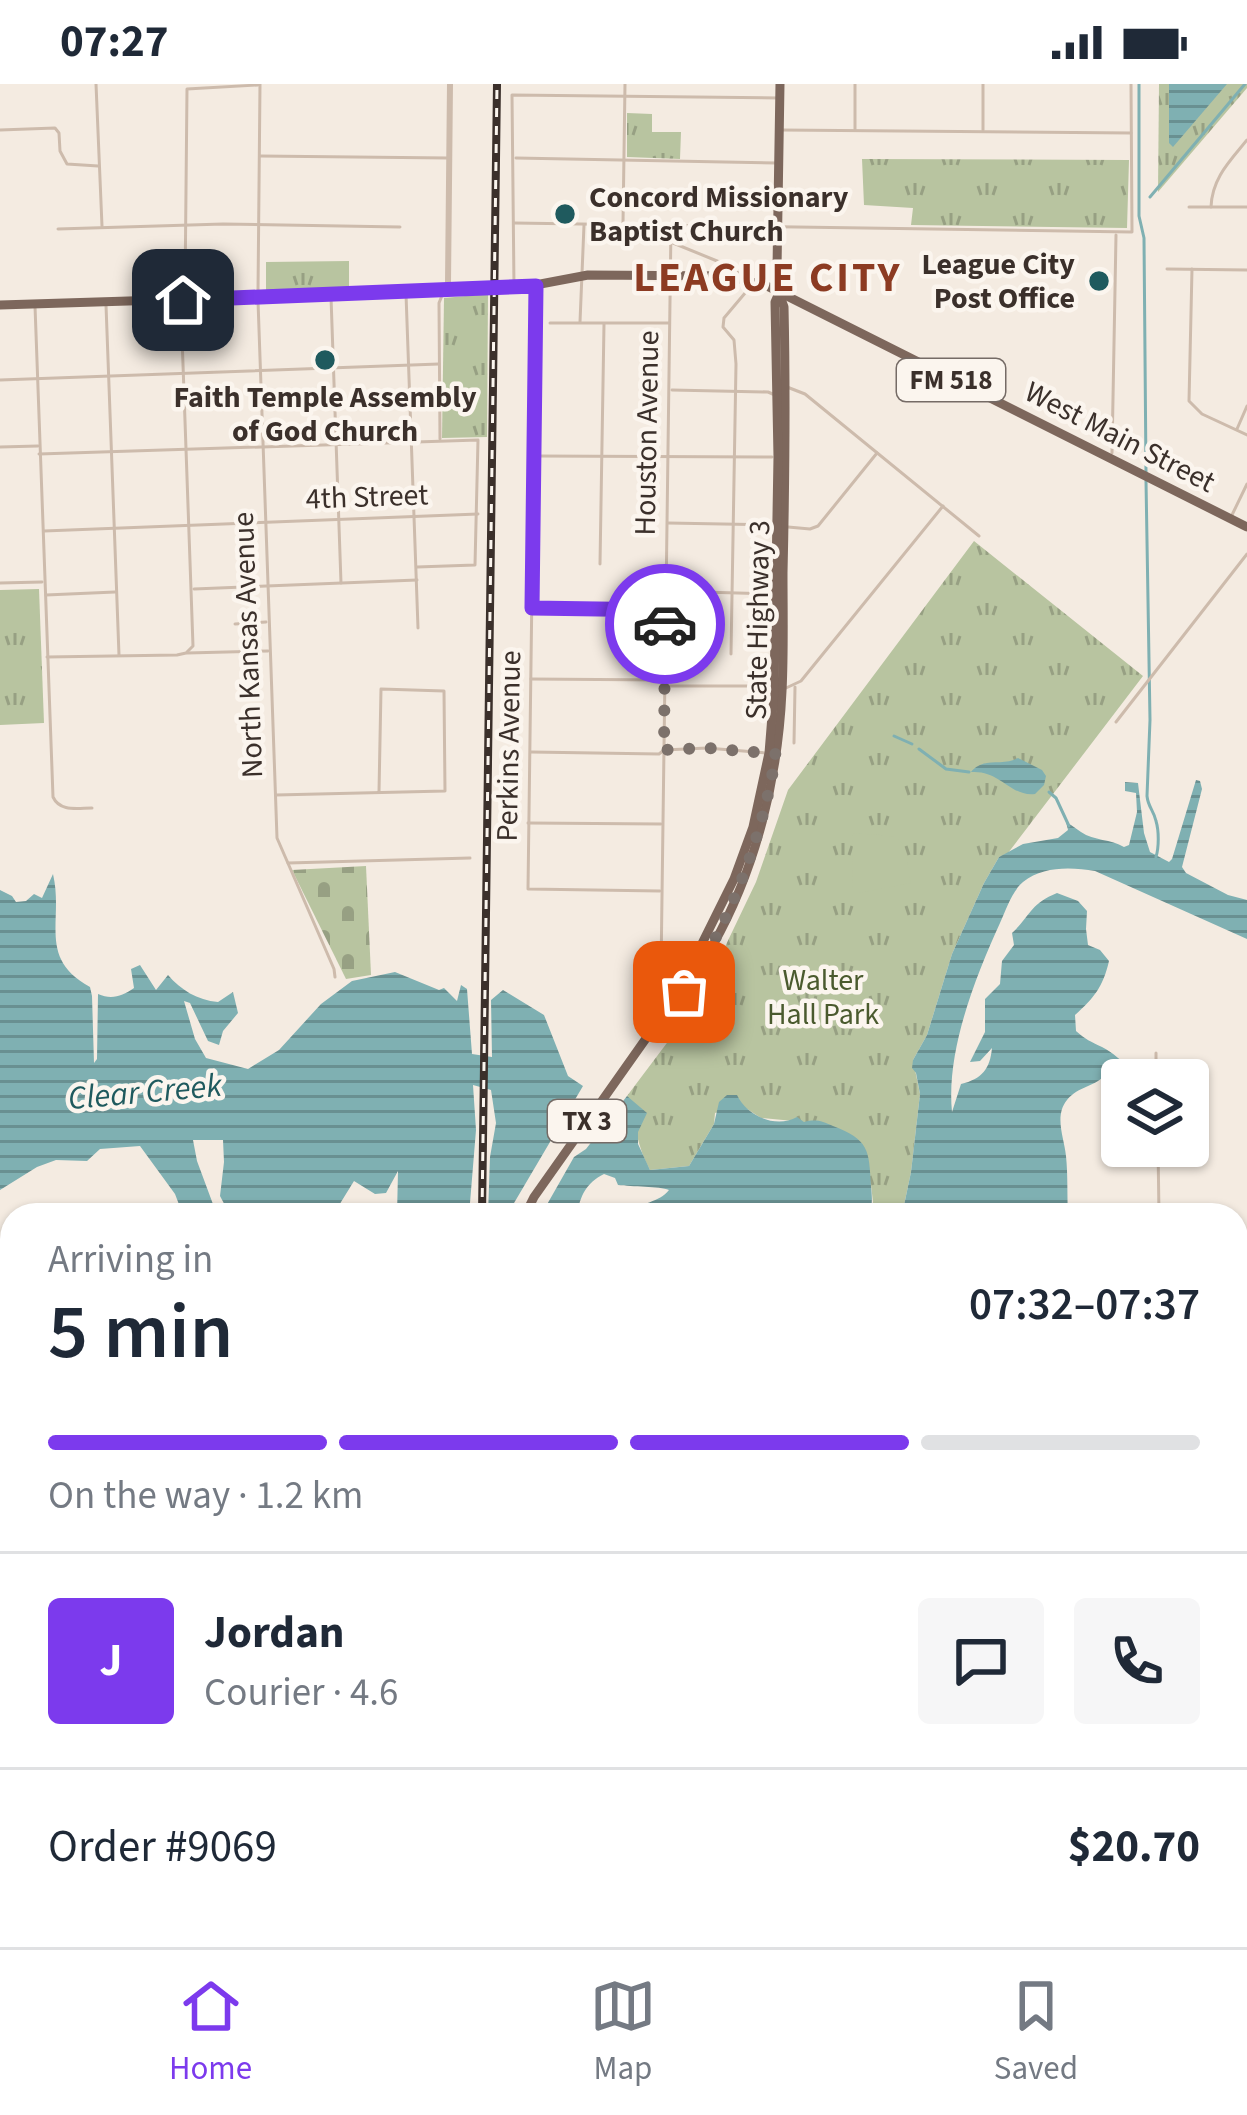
<!DOCTYPE html>
<meta charset="utf-8">
<style>
:root{--surface:#fff;--page:#f6f6f7;--text:#1f2937;--muted:#747a83;--line:#e0e1e3;--accent:#7c3aed}
body{margin:0;font-family:"Source Sans 3",sans-serif;background:var(--page);color:var(--text);height:100vh;display:flex;flex-direction:column;font-size:45px;white-space:nowrap}
*{box-sizing:border-box;margin:0}
p{font-size:39px;color:var(--muted)}
.icon{flex:none;width:66px;height:66px;fill:none;stroke:currentColor;stroke-width:2;stroke-linecap:round;stroke-linejoin:round}
.map{position:relative;flex:1;overflow:hidden}
.details{position:absolute;left:0px;top:1119px;width:1248px;height:744px;display:flex;flex-direction:column;background:var(--surface);border-radius:36px 36px 0 0;box-shadow:0 3px 9px #0004}
.details>*{flex:none}
.buttons{position:absolute;left:1101px;top:975px;display:grid;gap:24px}
.buttons a{display:grid;place-items:center;width:108px;height:108px;border-radius:12px;background:var(--surface);box-shadow:0 3px 9px #0004;font-size:60px}
.pin{position:absolute;display:grid;place-items:center;width:102px;height:102px;color:#fff;margin:-51px;border-radius:24px;box-shadow:0 6px 18px #0006}
.courier{position:absolute;display:grid;place-items:center;width:120px;height:120px;margin:-60px;border:9px solid #7c3aed;border-radius:50%;background:#fff;color:#222;box-shadow:0 3px 15px #0007}
.head em{font-style:normal;font-weight:600}
.head div{display:flex;flex-direction:column-reverse}
.head{display:flex;align-items:center;justify-content:space-between;height:204px;padding:0 48px}
h1{font-size:78px;font-weight:600;line-height:90px}
.bar{display:grid;grid-template-columns:repeat(4,1fr);gap:18px 12px;align-content:center;height:144px;padding:0 48px}
.bar i{height:15px;border-radius:9px;background:var(--line)}
.bar .selected{background:var(--accent)}
.bar p{grid-column:span 4}
.line{display:flex;align-items:center;gap:30px;padding:0 48px;border-top:3px solid var(--line)}
.line div{flex:1}
.round{display:grid;place-items:center;flex:none;width:126px;height:126px;border-radius:12px;background:var(--page)}
.status{display:flex;justify-content:space-between;align-items:center;height:84px;padding:0 60px;background:var(--surface);direction:ltr}
.status svg{height:33px;fill:currentColor}
.tab-bar{display:flex;justify-content:space-around;align-items:center;height:168px;border-top:3px solid var(--line);background:var(--surface);font-size:33px;color:var(--muted)}
.tab-bar a{display:grid;justify-items:center;gap:6px}
.tab-bar .selected{color:var(--accent)}
.map>svg:first-child{display:block}
.grass{fill:url(#grass-tufts)}
.cemetery{fill:url(#cemetery-stones)}
.pitch{fill:#b8c4a0}
.water{fill:url(#water-rules)}
.lines{fill:none;stroke-linecap:round;stroke-linejoin:round}
.stream{stroke:#7fb0b2;stroke-width:3}
.minor{stroke:#cdbbac;stroke-width:3}
.tertiary{stroke:#cdbbac;stroke-width:6}
.primary{stroke:#7d675c;stroke-width:9}
.rail-casing{stroke:#3b302b;stroke-width:8}
.rail{stroke:#fbf5ee;stroke-width:3;stroke-dasharray:9;stroke-linecap:butt}
.done{stroke:#7c716b;stroke-width:12;stroke-dasharray:0 21.6}
.route{stroke:#7c3aed;stroke-width:15}
.poi-dot{fill:#1f5a5e;stroke:#fbf5ee;stroke-width:4.5}
.labels{text-anchor:middle;dominant-baseline:central;stroke-width:9;stroke-linejoin:round;paint-order:stroke}
.shield{fill:#fbf5ee;stroke:#756b66;stroke-width:3}
.shield-label{font-size:27px;font-weight:bold;fill:#3b302b}
.poi-label{font-size:30px;font-weight:bold;fill:#3b302b;stroke:#fbf5ee;text-anchor:start}
.street-label{font-size:30px;fill:#3b302b;stroke:#fbf5ee}
.park-label{font-size:30px;fill:#4a5a2e;stroke:#fbf5ee}
.water-label{font-size:33px;font-style:italic;fill:#1f5a5e;stroke:#fbf5ee}
.district-label{font-size:42px;font-weight:bold;letter-spacing:3px;fill:#8c3b22;stroke:#fbf5ee}
</style>
<div class="status"><b>07:27</b><svg viewBox="0 0 49 12"><path d="M0 12V9h3v3zM5 12V6h3v6zM10 12V3h3v9zM15 12V0h3v12zM26 1h20v11H26zM47 4h2v5h-2z"/></svg></div>
<div class="map">
<svg width="1247" height="1863" viewBox="0 0 1247 1863">
<defs>
<pattern id="grass-tufts" width="24" height="20" patternUnits="userSpaceOnUse" patternTransform="scale(3)"><rect width="24" height="20" fill="#b8c4a0"/><path d="M3 7l-1-3M5 7V3M7 7l1-3M15 17l-1-3M17 17v-4M19 17l1-3" fill="none" stroke="#97a083"/></pattern>
<pattern id="cemetery-stones" width="16" height="16" patternUnits="userSpaceOnUse" patternTransform="scale(3)"><rect width="16" height="16" fill="#b8c4a0"/><path d="M2 7V4a2 2 0 0 1 4 0v3zM10 15v-3a2 2 0 0 1 4 0v3z" fill="#97a083"/></pattern>
<pattern id="water-rules" width="6" height="5" patternUnits="userSpaceOnUse" patternTransform="scale(3)"><rect width="6" height="5" fill="#7fb0b2"/><path d="M0 2.5h6" fill="none" stroke="#699091"/></pattern>
</defs>
<rect width="100%" height="100%" fill="#f4ebe1"/>
<!-- grass -->
<g class="grass">
<polygon points="1159,0 1247,0 1247,4 1158,108"/>
<polygon points="627,29 652,30 652,48 681,48 680,75 627,73"/>
<polygon points="862,75 1129,76 1127,144 911,141 913,124 864,121"/>
<polygon points="349,177 349,205 266,207 266,178"/>
<polygon points="488,210 487,353 442,354 444,214"/>
<path d="M974 457 1143 592 1008 769 999 773 984 799 952 870 927 951 913 976 920 1010 911 1088 902 1131H869L873 1118 871 1101 804 1038 761 1034 741 1021 715 1029 714 1040 689 1082 650 1086C637 1063 635 1038 627 1012L700 915 756 798 788 706Z"/>
<polygon points="39,505 44,639 0,641 0,506"/>
</g>
<!-- cemetery -->
<polygon class="cemetery" points="366,782 371,891 346,895 292,786"/>
<!-- pitch -->
<path class="pitch" d="M853 749C907 754 902 745 911 799L858 809 852 804Z"/>
<!-- water -->
<g class="water">
<polygon points="1169,0 1227,0 1173,63 1169,59"/>
<path d="M1018 674 1042 686 1046 692 1044 701 1035 710C1010 713 1001 686 971 688 984 672 1002 683 1018 674Z"/>
<path d="M1196 696 1200 697 1202 705 1182 783 1186 789 1228 811 1247 816V855L1095 787C1071 783 1043 782 1023 798 1012 807 1006 826 1000 839 975 894 946 967 952 1028L961 1000C982 995 990 985 992 964L980 977 970 978 985 948V915L1000 900 1002 877 1014 861 1012 849C1031 831 1030 820 1057 809L1078 817 1087 827 1086 845 1088 861 1100 866 1109 877C1103 903 1094 914 1075 931L1076 947C1085 955 1091 958 1102 963 1113 968 1122 979 1135 985L1107 989C1096 1003 1078 1002 1067 1016 1054 1032 1064 1053 1066 1072 1068 1091 1067 1111 1068 1131H902L911 1088 920 1010 916 989 912 984 913 976 927 951 952 870 984 799 999 773 1023 760 1058 754 1068 746 1066 738C1072 741 1076 745 1081 748 1094 757 1111 755 1124 763L1129 761 1137 728 1136 709 1125 707V698L1138 699 1144 749 1150 768 1169 778 1172 775Z"/>
<path d="M53 790C64 837 37 874 90 903L92 912 94 979 97 975 98 910C112 916 122 912 134 904L131 885 140 881 156 906 168 891C181 906 197 916 218 918L233 908 238 929 223 947 219 961 208 957 190 919 184 917 195 955 206 974 248 985 279 966 321 920 352 897 395 888 439 906 444 904 457 917 461 901 467 905 472 970 492 973 491 916 503 906 544 931 568 992 583 1002 507 1131H488L490 1073 496 1039 491 1006 473 1001 476 1046 469 1131H397L398 1087 386 1109 375 1110 354 1097 333 1131H230L220 1112 224 1078 223 1056H193L197 1077 217 1131H183L175 1110 140 1062 100 1065 87 1077 56 1076 37 1083 0 1106V806L12 812 16 818 26 817 34 810 42 814Z"/>
<path d="M727 1011H737C747 1032 776 1045 797 1033L804 1038C816 1035 822 1037 833 1042 869 1056 869 1065 871 1102 872 1113 873 1120 869 1131H627C642 1117 659 1119 669 1106 659 1102 632 1103 618 1101L615 1094 604 1090C586 1099 580 1112 577 1131H541L574 1073 586 1065 627 1012 647 1029 638 1048V1060L650 1086 689 1082 714 1040 719 1018Z"/>
</g>
<g class="lines">
<!-- stream -->
<g class="stream">
<polyline points="1139,0 1139,132 1144,154 1146,388"/>
<polyline points="1150,113 1245,0"/>
<path d="M1146 397 1150 636 1147 712C1148 723 1154 727 1156 737 1159 747 1159 763 1156 773"/>
<polyline points="894,652 912,660"/>
<polyline points="919,665 946,685 969,688"/>
<polyline points="1049,708 1056,714 1069,742"/>
<polyline points="0,1393 12,1395"/>
</g>
<!-- minor -->
<g class="minor">
<polyline points="96,0 102,142"/>
<polyline points="855,45 855,0"/>
<polyline points="0,46 55,44 59,49 60,67 67,80 98,82"/>
<polyline points="781,46 1131,49"/>
<polyline points="983,46 983,0"/>
<polyline points="260,72 448,74"/>
<polyline points="516,74 776,79"/>
<polyline points="1189,123 1247,123"/>
<path d="M1211 123C1212 94 1230 77 1247 56"/>
<polyline points="514,139 1132,148 1131,0"/>
<polyline points="623,139 625,0"/>
<polyline points="671,142 661,887 667,903 674,910"/>
<polyline points="58,145 223,140 400,143"/>
<polyline points="673,159 722,179 745,193"/>
<polyline points="1167,185 1247,186"/>
<polyline points="1192,185 1189,317 1202,330 1247,351"/>
<polyline points="514,203 512,11 779,14"/>
<polyline points="536,204 528,805 660,807"/>
<polyline points="258,208 260,0"/>
<polyline points="406,210 418,544"/>
<polyline points="331,213 341,499"/>
<polyline points="258,217 277,754 334,885 335,893"/>
<polyline points="106,221 119,571"/>
<path d="M35 222 53 713C60 728 77 724 92 724"/>
<polyline points="580,238 584,141"/>
<polyline points="550,239 669,239"/>
<polyline points="0,296 439,280"/>
<polyline points="787,303 805,310 979,452"/>
<polyline points="672,306 768,308 775,311"/>
<polyline points="1237,345 1247,322"/>
<polyline points="440,355 439,219 443,209"/>
<polyline points="0,363 38,362"/>
<polyline points="1112,369 1116,151"/>
<polyline points="39,370 478,356 475,481 417,483"/>
<polyline points="536,372 772,373"/>
<polyline points="1231,433 1247,400"/>
<polyline points="668,439 773,441"/>
<polyline points="788,443 810,445 818,442 877,369"/>
<polyline points="44,447 478,430"/>
<polyline points="600,480 604,240"/>
<polyline points="0,499 42,498"/>
<polyline points="194,505 417,496"/>
<polyline points="667,507 772,510"/>
<polyline points="46,511 115,508"/>
<polyline points="535,524 664,526"/>
<polyline points="235,540 266,538"/>
<polyline points="187,569 268,567"/>
<polyline points="731,570 736,280 734,256 723,243 724,234 751,202"/>
<polyline points="47,573 177,571 186,569 193,562 181,224 185,207 187,5 258,1"/>
<polyline points="531,595 664,596"/>
<polyline points="667,602 749,602 771,606"/>
<polyline points="786,604 801,597 943,422"/>
<polyline points="1116,638 1247,470"/>
<polyline points="794,659 795,603"/>
<polyline points="531,668 659,670 664,666 707,664 766,669"/>
<polyline points="276,711 445,707 444,607 381,605 379,708"/>
<polyline points="528,739 661,740"/>
<polyline points="288,779 470,774"/>
<polyline points="1156,969 1156,996"/>
<polyline points="1158,1062 1159,1131"/>
<polyline points="0,1230 12,1213"/>
<polyline points="0,1272 12,1289"/>
<polyline points="0,1442 10,1446"/>
<polyline points="6,1495 5,1474 11,1446"/>
<polyline points="0,1580 12,1582"/>
<polyline points="0,1631 12,1616"/>
<polyline points="0,1721 12,1700"/>
<polyline points="0,1757 12,1720"/>
<polyline points="1236,1793 1247,1794"/>
<polyline points="0,1849 12,1841"/>
<polyline points="172,1863 180,1851"/>
<polyline points="329,1863 329,1851"/>
<polyline points="601,1863 601,1851"/>
</g>
<!-- tertiary -->
<polyline class="tertiary" points="445,207 448,199 450,0"/>
<!-- primary -->
<g class="primary">
<polyline points="0,221 514,205 588,191 728,192 767,202 1247,443"/>
<path d="M676 912C694 904 703 878 713 861 756 785 778 694 782 607 784 568 783 528 783 489 785 400 786 312 784 223L779 209 777 184 780 0"/>
<polyline points="525,1131 534,1113 676,912 734,795 753,743 769,669 774,607 778,373 775,218 779,209"/>
<polyline points="492,1863 492,1851"/>
</g>
<!-- rail casing -->
<g class="rail-casing">
<g id="rail">
<polyline points="482,1131 497,0"/>
<polyline points="472,1863 472,1851"/>
</g>
</g>
<!-- rail -->
<use href="#rail" class="rail"/>
</g>
<g class="lines">
<!-- done -->
<path class="done" d="M665 540 664 666 707 664 776 670C762 755 731 836 684 908"/>
<!-- route -->
<polyline class="route" points="183,216 536,202 532,524 665,526 665,540"/>
</g>
<!-- markers -->
<g class="poi-dot">
<circle cx="565" cy="130" r="12"/>
<circle cx="1099" cy="197" r="12"/>
<circle cx="325" cy="276" r="12"/>
</g>
<g class="labels">
<!-- shield labels -->
<g class="shield">
<rect x="897" y="275" width="108" height="42" rx="9"/>
<rect x="548" y="1016" width="78" height="42" rx="9"/>
</g>
<g class="shield-label">
<text x="951" y="296">FM 518</text>
<text x="587" y="1037">TX 3</text>
</g>
<!-- poi labels -->
<g class="poi-label">
<text x="589" y="113">Concord Missionary<tspan x="589" dy="34">Baptist Church</tspan></text>
<text x="1075" y="180" text-anchor="end">League City<tspan x="1075" dy="34">Post Office</tspan></text>
<text x="325" y="313" text-anchor="middle">Faith Temple Assembly<tspan x="325" dy="34">of God Church</tspan></text>
</g>
<!-- street labels -->
<g class="street-label">
<text transform="translate(647 349) rotate(-89)">Houston Avenue</text>
<text transform="translate(1120 353) rotate(27)">West Main Street</text>
<text transform="translate(367 413) rotate(-2)">4th Street</text>
<text transform="translate(758 536) rotate(-89)">State Highway 3</text>
<text transform="translate(248 561) rotate(-92)">North Kansas Avenue</text>
<text transform="translate(509 662) rotate(-89)">Perkins Avenue</text>
</g>
<!-- park labels -->
<g class="park-label">
<text x="823" y="896">Walter<tspan x="823" dy="34">Hall Park</tspan></text>
</g>
<!-- water labels -->
<g class="water-label">
<text transform="translate(145 1008) rotate(-5)">Clear Creek</text>
</g>
<!-- district labels -->
<g class="district-label">
<text x="768" y="194">LEAGUE CITY</text>
</g>
</g>
</svg>
<div class="buttons">
<a><svg class="icon" aria-label="layers" viewBox="0 0 24 24"><path d="M12 4l9 5-9 5-9-5zM3 14l9 5 9-5"/></svg></a>
</div>
<div class="pin" style="left:684px;top:908px;background:#ea580c"><svg class="icon" aria-label="bag" viewBox="0 0 24 24"><path d="M5 8h14l-1 12H6zM9 8a3 3 0 0 1 6 0"/></svg></div>
<div class="pin" style="left:183px;top:216px;background:#1f2937"><svg class="icon" aria-label="home" viewBox="0 0 24 24"><path d="M3 11l9-7 9 7M6 9v11h12V9"/></svg></div>
<div class="courier" style="left:665px;top:540px"><svg class="icon" aria-label="car" viewBox="0 0 24 24"><path d="M5 17H2v-5l4-1 3-4h7l3 4 3 1v5h-3M9 17h6M6 11h13"/><circle cx="7" cy="17" r="2"/><circle cx="17" cy="17" r="2"/></svg></div>
<section class="details">
<div class="head"><div><h1>5 min</h1><p>Arriving in</p></div><em>07:32–07:37</em></div>
<div class="bar"><i class="selected"></i><i class="selected"></i><i class="selected"></i><i></i><p>On the way · 1.2 km</p></div>
<div class="line" style="height:216px"><b class="round" style="background:var(--accent);color:#fff">J</b><div><b>Jordan</b><p>Courier · 4.6</p></div><a class="round"><svg class="icon" aria-label="chat" viewBox="0 0 24 24"><path d="M4 5h16v11H9l-5 4z"/></svg></a><a class="round"><svg class="icon" aria-label="phone" viewBox="0 0 24 24"><path d="M5 4h4l2 5-3 2q2 4 5 5l2-3 5 2v4C11 20 4 13 5 4z"/></svg></a></div>
<div class="line" style="height:156px"><div>Order #9069</div><b>$20.70</b></div>
</section>
</div>
<nav class="tab-bar">
<a class="selected"><svg class="icon" aria-label="home" viewBox="0 0 24 24"><path d="M3 11l9-7 9 7M6 9v11h12V9"/></svg>Home</a>
<a><svg class="icon" aria-label="map" viewBox="0 0 24 24"><path d="M3 6l6-2 6 2 6-2v14l-6 2-6-2-6 2zM9 4v14M15 6v14"/></svg>Map</a>
<a><svg class="icon" aria-label="saved" viewBox="0 0 24 24"><path d="M7 4h10v16l-5-4-5 4z"/></svg>Saved</a>
</nav>
